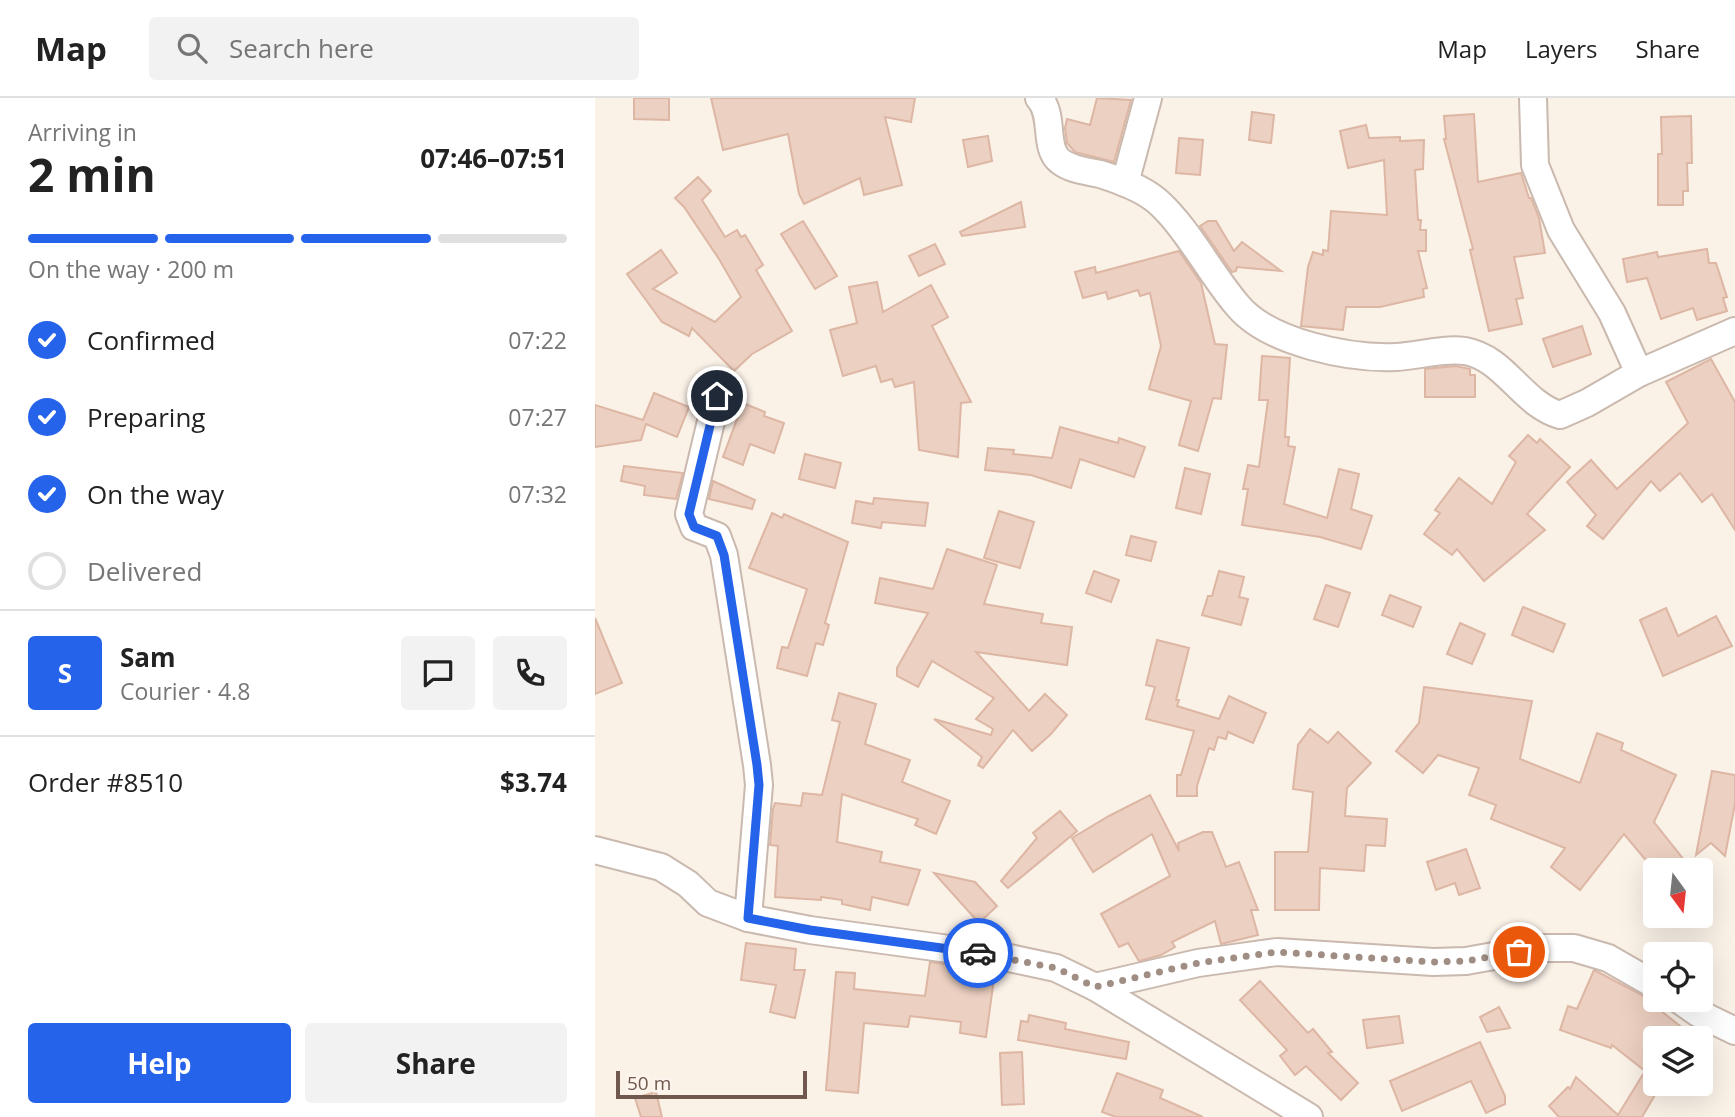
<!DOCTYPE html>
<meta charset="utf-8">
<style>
:root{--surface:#fff;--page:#f2f2f2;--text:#222;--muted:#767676;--line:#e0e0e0;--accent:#2563eb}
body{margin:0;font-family:"Open Sans",sans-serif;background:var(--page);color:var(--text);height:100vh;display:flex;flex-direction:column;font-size:26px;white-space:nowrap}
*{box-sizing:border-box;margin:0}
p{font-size:23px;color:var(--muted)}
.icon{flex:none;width:38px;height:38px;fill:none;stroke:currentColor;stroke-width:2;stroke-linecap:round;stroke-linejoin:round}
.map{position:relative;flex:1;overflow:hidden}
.details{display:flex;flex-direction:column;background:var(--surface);width:595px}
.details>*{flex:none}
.needle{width:46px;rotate:165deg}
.tools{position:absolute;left:1048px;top:760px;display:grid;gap:14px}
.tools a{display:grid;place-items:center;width:70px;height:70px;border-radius:7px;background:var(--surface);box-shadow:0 7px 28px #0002;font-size:35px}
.scale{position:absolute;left:21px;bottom:18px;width:191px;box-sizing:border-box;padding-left:7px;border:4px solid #70584e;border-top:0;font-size:19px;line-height:24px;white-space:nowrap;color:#70584e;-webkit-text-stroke:5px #fdf5ed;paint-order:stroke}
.pin{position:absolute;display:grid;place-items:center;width:60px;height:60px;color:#fff;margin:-30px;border:4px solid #fff;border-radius:50%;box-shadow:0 2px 7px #0007}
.courier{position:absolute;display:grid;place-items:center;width:70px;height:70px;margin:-35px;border:5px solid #2563eb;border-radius:50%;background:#fff;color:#222;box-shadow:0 2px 9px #0007}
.summary em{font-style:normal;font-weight:700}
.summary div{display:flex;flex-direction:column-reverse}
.summary{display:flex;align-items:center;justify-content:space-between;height:119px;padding:0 28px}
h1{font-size:46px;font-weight:700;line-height:52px}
.bar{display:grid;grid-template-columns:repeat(4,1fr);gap:10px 7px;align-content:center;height:84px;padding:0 28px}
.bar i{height:9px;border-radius:5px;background:var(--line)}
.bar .selected{background:var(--accent)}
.bar p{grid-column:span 4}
.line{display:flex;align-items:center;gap:18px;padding:0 28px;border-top:2px solid var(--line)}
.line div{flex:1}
.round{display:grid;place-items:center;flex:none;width:74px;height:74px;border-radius:7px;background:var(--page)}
ol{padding:0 28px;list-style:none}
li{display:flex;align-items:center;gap:21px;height:77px}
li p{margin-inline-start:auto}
li .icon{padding:7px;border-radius:50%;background:var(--accent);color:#fff;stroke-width:4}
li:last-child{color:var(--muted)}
li i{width:38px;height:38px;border:4px solid var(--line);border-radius:50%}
.primary-button{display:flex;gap:14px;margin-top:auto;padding:14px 28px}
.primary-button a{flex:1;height:80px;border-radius:7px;background:var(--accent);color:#fff;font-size:28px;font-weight:700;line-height:80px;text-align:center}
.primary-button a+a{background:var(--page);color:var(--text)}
header{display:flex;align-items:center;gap:42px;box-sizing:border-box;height:98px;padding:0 35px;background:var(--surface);border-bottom:2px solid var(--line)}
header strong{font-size:33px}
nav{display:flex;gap:38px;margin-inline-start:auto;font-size:24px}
.search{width:490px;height:63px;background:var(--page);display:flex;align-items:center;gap:18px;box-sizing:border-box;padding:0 24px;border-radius:7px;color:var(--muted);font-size:26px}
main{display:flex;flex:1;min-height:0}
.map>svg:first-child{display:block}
.building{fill:#ecd0c1;stroke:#ddb6a4;stroke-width:2}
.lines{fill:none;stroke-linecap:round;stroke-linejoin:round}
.minor-casing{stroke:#cab9ae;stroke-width:30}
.minor{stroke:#fff;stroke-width:26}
.done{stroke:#a08e84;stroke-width:7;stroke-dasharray:0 12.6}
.route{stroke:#2563eb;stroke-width:9}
</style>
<header>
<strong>Map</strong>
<div class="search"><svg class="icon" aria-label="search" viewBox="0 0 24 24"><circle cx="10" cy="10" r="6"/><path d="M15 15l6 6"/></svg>Search here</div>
<nav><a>Map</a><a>Layers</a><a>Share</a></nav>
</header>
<main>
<section class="details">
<div class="summary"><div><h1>2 min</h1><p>Arriving in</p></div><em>07:46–07:51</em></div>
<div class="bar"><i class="selected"></i><i class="selected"></i><i class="selected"></i><i></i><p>On the way · 200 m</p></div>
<ol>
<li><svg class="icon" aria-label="check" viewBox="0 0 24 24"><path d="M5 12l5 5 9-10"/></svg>Confirmed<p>07:22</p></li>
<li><svg class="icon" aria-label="check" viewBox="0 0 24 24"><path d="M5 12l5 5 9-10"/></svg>Preparing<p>07:27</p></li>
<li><svg class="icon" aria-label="check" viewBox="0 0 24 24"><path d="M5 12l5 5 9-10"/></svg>On the way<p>07:32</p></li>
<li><i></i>Delivered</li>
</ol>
<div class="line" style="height:126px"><b class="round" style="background:var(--accent);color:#fff">S</b><div><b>Sam</b><p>Courier · 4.8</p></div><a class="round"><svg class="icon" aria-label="chat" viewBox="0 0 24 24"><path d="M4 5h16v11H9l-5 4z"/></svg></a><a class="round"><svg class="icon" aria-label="phone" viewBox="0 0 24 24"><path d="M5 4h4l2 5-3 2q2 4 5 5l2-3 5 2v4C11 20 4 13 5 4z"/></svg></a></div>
<div class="line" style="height:91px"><div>Order #8510</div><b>$3.74</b></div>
<div class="primary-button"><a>Help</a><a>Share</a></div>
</section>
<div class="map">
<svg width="1140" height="1019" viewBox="0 0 1140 1019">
<rect width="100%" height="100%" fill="#faf1e7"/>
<!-- building -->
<g class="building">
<polygon points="39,0 74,0 74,22 39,21"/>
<polygon points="116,0 320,0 316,24 290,19 307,87 269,97 265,80 209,106 204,96 193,36 128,52"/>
<polygon points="502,0 536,2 519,64 480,54 472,45 470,30 472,21 495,27"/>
<polygon points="657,14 679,17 676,45 654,42"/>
<polygon points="879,16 883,84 926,75 934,100 936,100 944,120 950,155 919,159 928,200 921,201 927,226 894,233 875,152 878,151 849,41 851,41 849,18"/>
<polygon points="1096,18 1097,65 1092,65 1093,93 1088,93 1088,107 1063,107 1063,56 1067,56 1066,19"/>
<polygon points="771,27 774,40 805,39 805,43 829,42 828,71 820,72 823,122 826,122 825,132 831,132 831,153 823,153 832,190 828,191 829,199 785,209 751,209 748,232 706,228 713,169 718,154 728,157 728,152 733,153 736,113 792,117 789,62 753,70 745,33"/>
<polygon points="393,38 397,63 373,69 368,42"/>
<polygon points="584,40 608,42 605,77 581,75"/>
<polygon points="103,79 116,93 107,102 130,139 142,132 146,139 150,137 168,167 161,172 197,233 157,256 139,273 97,230 94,238 67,224 32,176 66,152 82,175 58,191 120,224 146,199 124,161 89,109 80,100"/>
<polygon points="426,104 430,129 367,138 365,134"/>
<polygon points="208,123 242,178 220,191 186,136"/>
<polygon points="613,123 621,123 639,153 647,144 686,173 642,169 641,173 637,174 605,128"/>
<polygon points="340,146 350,166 324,178 314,158"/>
<polygon points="1112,151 1114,165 1121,165 1132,199 1128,200 1132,213 1102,222 1098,210 1066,221 1052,180 1032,184 1028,161 1062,154 1063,159"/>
<polygon points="584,153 606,185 620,246 632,247 626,301 618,300 603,353 584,347 596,303 554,291 566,248 555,195 545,198 543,192 513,201 511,194 488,200 480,174 500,169 501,175"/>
<polygon points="282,184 288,214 336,187 353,219 337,228 376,304 366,305 363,359 324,352 319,284 300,289 297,281 286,284 281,268 248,278 235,232 262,225 254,189"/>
<polygon points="987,228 996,256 958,269 948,241"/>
<polygon points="667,258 695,260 690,339 694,339 693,348 700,349 689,406 732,420 744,371 764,376 756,411 777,418 766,451 725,439 647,427 653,391 648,391 653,367 664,369 673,302 664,302"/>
<polygon points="1116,261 1140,304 1140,432 1117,396 1107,404 1085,375 1065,393 1056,383 1008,441 992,428 1001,417 972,384 996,362 1022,391 1093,325 1071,284"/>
<polygon points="861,268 875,271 875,277 880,277 880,299 830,299 830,271"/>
<polygon points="59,295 94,309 82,339 51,326 46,342 0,349 0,307 48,322"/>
<polygon points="148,305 170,314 169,318 189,325 179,355 155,346 148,367 128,359"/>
<polygon points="465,329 523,345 524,340 550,349 539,379 485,361 476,390 436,377 390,372 393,350 419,352 418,356 457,360"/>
<polygon points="933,337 942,345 945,341 975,369 932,416 950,432 889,483 862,451 857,457 829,436 845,415 840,412 864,380 897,406 921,364 914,358"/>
<polygon points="210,356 246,365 240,390 204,381"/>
<polygon points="29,368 88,375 81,401 49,397 50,388 26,383"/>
<polygon points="590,370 615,376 606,416 581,410"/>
<polygon points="118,383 160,402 157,411 114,401"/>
<polygon points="279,400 333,405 330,428 287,424 286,430 257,425 261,403 278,406"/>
<polygon points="404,413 439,424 425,470 389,460"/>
<polygon points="177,415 187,420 189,416 253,444 230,525 234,527 228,547 221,545 212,578 182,570 187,549 193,550 212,491 154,470"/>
<polygon points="536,438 561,444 556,463 531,457"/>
<polygon points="352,451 402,467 389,506 448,516 446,525 477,529 472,567 381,554 434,613 450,596 472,617 456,636 437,653 418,632 388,670 383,667 387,659 339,621 396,637 398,631 381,621 399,600 337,563 323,589 302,578 302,570 333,515 280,505 285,480 338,491"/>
<polygon points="499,473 524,482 516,504 491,495"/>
<polygon points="624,473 649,479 644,499 653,501 646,527 607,517 613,498 617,498"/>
<polygon points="731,487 755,495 743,529 719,521"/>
<polygon points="795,497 826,509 818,529 787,517"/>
<polygon points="928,509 970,526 958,554 917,537"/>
<polygon points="1071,510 1083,538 1121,518 1137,548 1068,578 1045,522"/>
<polygon points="0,520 27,585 0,596"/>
<polygon points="865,525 890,536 877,566 852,556"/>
<polygon points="562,542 594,550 581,602 584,602 582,608 624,621 634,598 671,615 658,645 633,634 631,641 623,639 619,652 614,650 602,688 602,698 582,698 582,677 586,677 599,633 551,621 560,589 551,587"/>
<polygon points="829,589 937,603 925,661 985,685 1002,635 1028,645 1026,652 1081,677 1059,724 1097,772 1059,772 1029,736 985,792 956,769 970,750 896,721 901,707 874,697 884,670 843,657 828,675 801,653 824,625"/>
<polygon points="244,595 281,606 270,646 315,662 307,684 355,703 341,736 320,727 323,721 247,696 242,744 287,754 285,764 325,772 313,807 277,799 275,812 247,806 247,802 226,799 226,802 180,799 183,748 175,747 178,711 180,705 206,708 208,695 227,697 245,624 237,622"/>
<polygon points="715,631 733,645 743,634 776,665 752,690 750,718 792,721 790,748 771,747 769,773 725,770 724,812 680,812 680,754 713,754 718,694 698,691 703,647"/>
<polygon points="1117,673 1140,677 1140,706 1130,758 1116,745 1101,757"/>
<polygon points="555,697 584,753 583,745 608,734 617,734 631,769 644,764 663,812 656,812 663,837 626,846 620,823 577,844 580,849 566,857 544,863 533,845 524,849 506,816 575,778 557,736 498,774 477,740 514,718"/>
<polygon points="465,713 482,733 413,790 406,783 442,740 438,735"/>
<polygon points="871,751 885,790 864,797 860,785 841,792 832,764"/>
<polygon points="339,775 380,784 402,808 384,825"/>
<polygon points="151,845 201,851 199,872 210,872 200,920 175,914 181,887 146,882"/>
<polygon points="335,864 400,873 391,939 365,935 366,924 315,918 313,929 269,925 263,995 231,992 241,874 260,875 259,891 330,898"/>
<polygon points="999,872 1045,896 1085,928 1076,940 1060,940 1060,997 1047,1019 964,1019 954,1008 973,989 975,991 981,979 1023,1017 1050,973 1017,947 1016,950 965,932 973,908 982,911"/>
<polygon points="665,883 713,935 718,931 737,954 733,955 763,985 746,1002 711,968 700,977 685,958 692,952 645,902"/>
<polygon points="904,909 915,930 892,934 885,919"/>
<polygon points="434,917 471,925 470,931 534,944 531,961 423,942 426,923 433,924"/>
<polygon points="804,918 808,945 772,950 768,922"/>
<polygon points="885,944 910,998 910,1006 891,1015 876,983 807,1013 795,983"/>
<polygon points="427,954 429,1006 407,1007 405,955"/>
<polygon points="522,975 568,992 565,1000 608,1019 521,1019 507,1014"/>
<polygon points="61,994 67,1019 46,1019 40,1000"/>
</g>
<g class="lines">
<!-- minor casing -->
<g class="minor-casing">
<g id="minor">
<path d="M444 0C460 17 448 50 465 63 476 72 492 73 505 76 524 82 547 90 562 103 592 129 616 177 643 208 674 245 755 261 801 259 823 258 847 250 870 253 910 260 927 306 965 317L992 305 1044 275 1140 233"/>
<polyline points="938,0 940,67 966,132 1017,215 1044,275"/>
<polyline points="530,85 553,0"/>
<polyline points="122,298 94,416 99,429 122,438 129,457 162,667 164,687 153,820"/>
<polyline points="0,752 66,769 93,786 113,805 153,820 215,832 405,858 461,870 500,889 714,1019"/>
<polyline points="500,889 603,865 682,854 838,864 871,863 944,850 979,850 1013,860 1060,887"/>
<polyline points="1083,901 1103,915 1140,933"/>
</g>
</g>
<!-- minor -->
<use href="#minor" class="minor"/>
</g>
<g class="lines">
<!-- done -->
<polyline class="done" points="383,855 461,870 500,889 603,865 682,854 838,864 871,863 924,854"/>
<!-- route -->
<polyline class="route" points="122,298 94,416 99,429 122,438 129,457 162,667 164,687 153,820 215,832 383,855"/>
</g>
</svg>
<div class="tools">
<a><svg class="needle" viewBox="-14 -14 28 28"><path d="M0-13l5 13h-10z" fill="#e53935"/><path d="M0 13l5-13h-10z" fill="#767676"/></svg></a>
<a><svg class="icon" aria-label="locate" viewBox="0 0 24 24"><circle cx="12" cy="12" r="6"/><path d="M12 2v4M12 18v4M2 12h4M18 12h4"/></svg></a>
<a><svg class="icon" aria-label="layers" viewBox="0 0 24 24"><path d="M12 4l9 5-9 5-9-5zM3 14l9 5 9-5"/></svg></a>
</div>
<div class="scale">50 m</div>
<div class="pin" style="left:924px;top:854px;background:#ea580c"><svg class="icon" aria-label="bag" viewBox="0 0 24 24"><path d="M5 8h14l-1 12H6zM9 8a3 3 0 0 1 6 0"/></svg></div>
<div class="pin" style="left:122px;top:298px;background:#1f2937"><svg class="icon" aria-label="home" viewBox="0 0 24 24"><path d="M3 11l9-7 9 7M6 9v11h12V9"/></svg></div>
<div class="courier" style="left:383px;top:855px"><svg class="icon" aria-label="car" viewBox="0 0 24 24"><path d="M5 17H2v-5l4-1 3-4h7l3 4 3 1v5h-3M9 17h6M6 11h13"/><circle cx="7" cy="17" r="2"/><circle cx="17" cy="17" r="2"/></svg></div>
</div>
</main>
